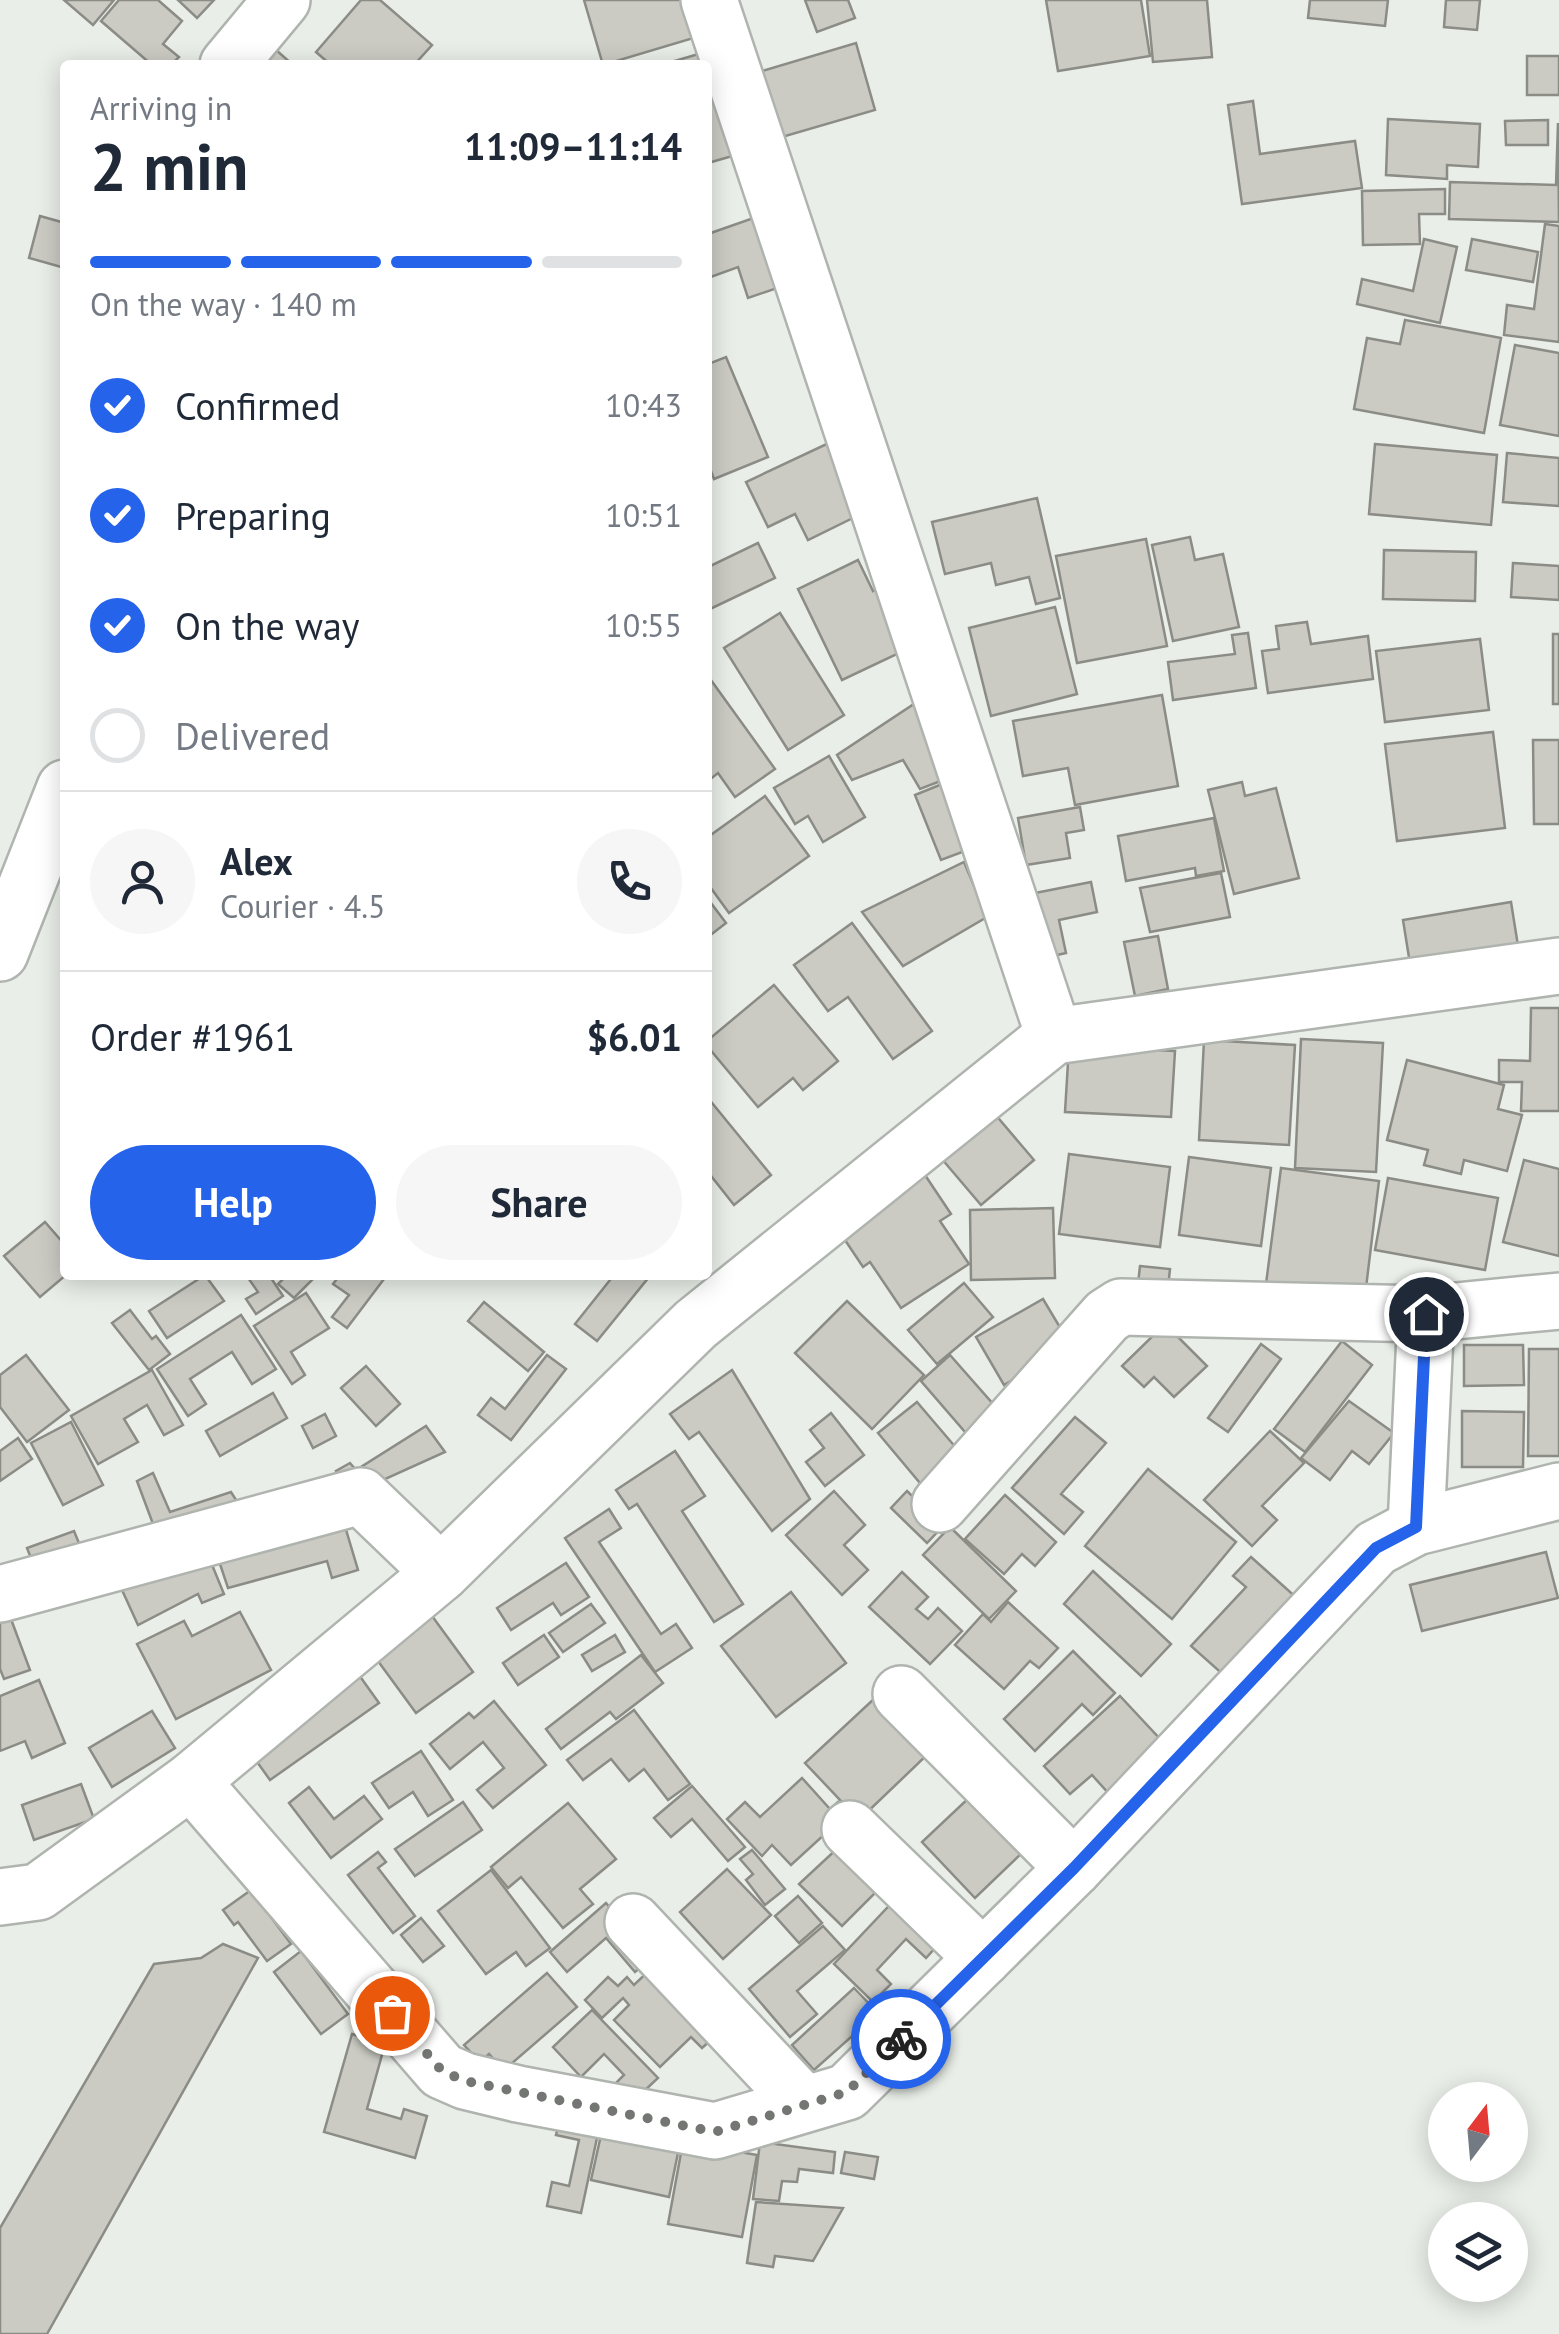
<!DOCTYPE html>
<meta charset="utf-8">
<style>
:root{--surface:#fff;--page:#f6f6f7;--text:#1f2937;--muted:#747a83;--line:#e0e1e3;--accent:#2563eb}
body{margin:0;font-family:"PT Sans",sans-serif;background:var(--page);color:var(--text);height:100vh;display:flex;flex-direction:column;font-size:38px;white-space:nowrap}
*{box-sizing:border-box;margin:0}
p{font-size:32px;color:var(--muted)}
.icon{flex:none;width:55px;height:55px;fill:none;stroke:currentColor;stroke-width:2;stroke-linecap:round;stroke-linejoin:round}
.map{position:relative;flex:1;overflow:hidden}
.sheet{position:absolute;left:60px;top:60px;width:652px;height:1220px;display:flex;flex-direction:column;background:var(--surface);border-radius:10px;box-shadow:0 5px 25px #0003}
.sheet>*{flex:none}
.needle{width:65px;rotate:16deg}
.fabs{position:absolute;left:1428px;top:2082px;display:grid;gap:20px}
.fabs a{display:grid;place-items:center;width:100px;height:100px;border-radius:50%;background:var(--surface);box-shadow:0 5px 25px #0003;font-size:50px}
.pin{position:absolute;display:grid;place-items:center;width:85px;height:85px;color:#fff;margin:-42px;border:5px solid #fff;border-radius:50%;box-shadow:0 2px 10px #0007}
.courier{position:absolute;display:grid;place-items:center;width:100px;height:100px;margin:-50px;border:8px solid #2563eb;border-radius:50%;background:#fff;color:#222;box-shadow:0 2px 12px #0007}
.summary em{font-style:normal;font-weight:800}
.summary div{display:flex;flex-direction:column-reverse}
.summary{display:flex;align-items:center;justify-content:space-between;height:170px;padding:0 30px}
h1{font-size:65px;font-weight:800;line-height:75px}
.bar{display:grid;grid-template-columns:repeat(4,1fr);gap:15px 10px;align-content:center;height:120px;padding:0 30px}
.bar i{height:12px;border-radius:8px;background:var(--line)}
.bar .on{background:var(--accent)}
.bar p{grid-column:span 4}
.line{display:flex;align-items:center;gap:25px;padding:0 30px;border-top:2px solid var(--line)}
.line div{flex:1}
.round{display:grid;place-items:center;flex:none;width:105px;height:105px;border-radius:52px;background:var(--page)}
ol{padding:0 30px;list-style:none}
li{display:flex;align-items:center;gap:30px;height:110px}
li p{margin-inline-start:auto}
li .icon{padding:10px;border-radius:50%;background:var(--accent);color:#fff;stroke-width:4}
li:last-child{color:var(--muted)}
li i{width:55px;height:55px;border:5px solid var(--line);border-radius:50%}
.cta{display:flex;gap:20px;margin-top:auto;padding:20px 30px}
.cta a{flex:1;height:115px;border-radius:60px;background:var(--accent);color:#fff;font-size:40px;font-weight:800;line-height:115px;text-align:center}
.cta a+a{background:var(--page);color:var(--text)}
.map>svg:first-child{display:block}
.building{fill:#cbcbc4;stroke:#8c8c86;stroke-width:2.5}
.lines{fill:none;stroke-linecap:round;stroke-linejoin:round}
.minor-casing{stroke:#afb4af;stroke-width:60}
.minor{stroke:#fff;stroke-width:55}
.done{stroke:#737673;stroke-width:10;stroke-dasharray:0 18}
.route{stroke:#2563eb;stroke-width:12}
</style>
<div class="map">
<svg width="1559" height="2334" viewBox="0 0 1559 2334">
<rect width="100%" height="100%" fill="#e9eee8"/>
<!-- building -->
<g class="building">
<polygon points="64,0 114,0 93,25"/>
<polygon points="119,0 158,0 182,21 163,44 179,57 171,65 152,65 101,21"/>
<polygon points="178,0 214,0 197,18"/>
<polygon points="361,0 380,0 432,45 414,65 331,65 316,52"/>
<polygon points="584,0 697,0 707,34 603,65"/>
<polygon points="805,0 848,0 855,18 817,32"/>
<polygon points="1046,0 1141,0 1150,56 1058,71"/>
<polygon points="1147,0 1207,0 1212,57 1153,62"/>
<polygon points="1310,0 1388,0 1385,26 1308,18"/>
<polygon points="1446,0 1480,0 1477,30 1444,27"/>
<polygon points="856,43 875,110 782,137 762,71"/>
<polygon points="275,49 293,65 260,65"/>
<polygon points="712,50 743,153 708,163 708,65 661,65"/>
<rect x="1527" y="56" width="32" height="39"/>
<polygon points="1253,101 1260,154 1355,141 1362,188 1242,204 1228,105"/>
<polygon points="1388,119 1480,124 1478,167 1447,165 1447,179 1386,175"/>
<polygon points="1548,120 1548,145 1506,145 1505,121"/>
<polygon points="1558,123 1559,222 1449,219 1450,182 1556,185"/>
<polygon points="1445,189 1445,214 1419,214 1420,244 1363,245 1362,191"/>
<polygon points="40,216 65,223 65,268 29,258"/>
<polygon points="759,216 783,286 748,298 738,267 708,278 708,234"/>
<polygon points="1545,224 1559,226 1559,342 1504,335 1507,305 1534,309"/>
<polygon points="1424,239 1457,247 1440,323 1357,304 1362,279 1413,291"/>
<polygon points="1472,239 1538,252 1533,282 1466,270"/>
<polygon points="1405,320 1501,338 1484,433 1354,409 1367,338 1400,344"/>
<polygon points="1515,345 1559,353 1559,436 1500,425"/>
<polygon points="726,357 768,457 714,479 708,463 708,364"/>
<polygon points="831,442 865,512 808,540 795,514 768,527 746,482"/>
<polygon points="1375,444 1497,455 1491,525 1369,514"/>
<polygon points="1507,453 1559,458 1559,506 1503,502"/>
<polygon points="1037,498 1060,598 1036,604 1029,577 996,585 991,563 945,574 932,522"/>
<polygon points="1190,537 1195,560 1223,554 1239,627 1173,641 1152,545"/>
<polygon points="1146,539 1167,646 1077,663 1056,556"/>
<polygon points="758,543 775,578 708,610 708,567"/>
<polygon points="1384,550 1476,552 1475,601 1383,599"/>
<polygon points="858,560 873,591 885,585 914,646 842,680 798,589"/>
<polygon points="1513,563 1559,566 1559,600 1511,597"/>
<polygon points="1055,607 1077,694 991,716 969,628"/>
<polygon points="780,613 844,715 788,750 724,648"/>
<polygon points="1307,622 1311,644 1368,636 1373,679 1268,693 1262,651 1279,649 1276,626"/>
<polygon points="1248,633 1256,688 1173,700 1168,662 1235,654 1232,635"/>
<rect x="1553" y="634" width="6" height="70"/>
<polygon points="1480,639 1489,710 1385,722 1376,651"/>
<polygon points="708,676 775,769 735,797 718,773 708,781"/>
<polygon points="1162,695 1178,786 1075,805 1068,768 1023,776 1013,721"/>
<polygon points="920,700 951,777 920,789 903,760 852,780 837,755"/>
<polygon points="1493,732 1505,828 1397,841 1385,744"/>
<polygon points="1533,740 1559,740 1559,824 1534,824"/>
<polygon points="829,756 865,817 823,842 808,816 795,824 774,788"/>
<polygon points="947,782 973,848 941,860 915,795"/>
<polygon points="1242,782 1245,796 1276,788 1299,878 1234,894 1208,790"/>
<polygon points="765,796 809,856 729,913 708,884 708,837"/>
<polygon points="1080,807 1084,830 1066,833 1070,858 1026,865 1018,818"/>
<polygon points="1214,818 1224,871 1196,876 1195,868 1126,881 1118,836"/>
<polygon points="964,862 987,917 903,966 862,912"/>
<polygon points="1221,873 1230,917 1150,932 1140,888"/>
<polygon points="1091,882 1097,912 1059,920 1066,953 1044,958 1030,894"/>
<polygon points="708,899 726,923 708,937"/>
<polygon points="1511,902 1519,952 1411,970 1403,920"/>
<polygon points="852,923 932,1031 893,1059 848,997 828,1011 794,965"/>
<polygon points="1158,936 1168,989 1135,996 1124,942"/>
<polygon points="774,985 838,1061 803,1090 793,1078 758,1107 708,1047 708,1040"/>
<polygon points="1531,1008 1559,1008 1559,1111 1521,1111 1522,1082 1499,1082 1499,1060 1530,1061"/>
<polygon points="1301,1039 1383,1043 1376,1172 1295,1168"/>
<polygon points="1204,1040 1295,1045 1289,1145 1199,1140"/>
<polygon points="1069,1046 1175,1051 1171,1117 1065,1112"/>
<polygon points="1407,1060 1504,1085 1498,1109 1522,1115 1507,1171 1464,1160 1461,1174 1424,1165 1428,1150 1387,1140"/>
<polygon points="708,1098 771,1175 734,1205 708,1172"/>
<polygon points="994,1113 1034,1160 981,1205 941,1158"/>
<polygon points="1069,1154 1170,1167 1160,1247 1059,1234"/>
<polygon points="1189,1157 1271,1168 1261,1246 1179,1235"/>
<polygon points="1524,1160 1559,1169 1559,1256 1503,1242"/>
<polygon points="919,1166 951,1214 940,1221 969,1264 901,1308 870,1262 863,1267 833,1222"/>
<polygon points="1281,1168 1379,1181 1365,1296 1266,1284"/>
<polygon points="1388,1178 1498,1198 1485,1270 1375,1250"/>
<polygon points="1053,1208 1055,1278 971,1280 970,1210"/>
<polygon points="45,1222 65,1245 66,1275 40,1297 4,1256"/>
<polygon points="1140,1266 1170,1269 1167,1297 1137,1293"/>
<polygon points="205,1275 224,1301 167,1338 149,1311"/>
<polygon points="246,1275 269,1275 283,1296 256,1314 246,1299 258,1292"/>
<polygon points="287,1275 317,1275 294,1298 278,1284"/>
<polygon points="340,1275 387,1275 347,1328 332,1317 349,1295 333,1284"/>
<polygon points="614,1275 649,1277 597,1341 575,1324"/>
<polygon points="964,1283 993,1317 937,1364 908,1330"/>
<polygon points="306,1293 329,1328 291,1352 305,1375 292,1384 254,1326"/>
<polygon points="1043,1299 1067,1339 1028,1362 1031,1369 1004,1385 976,1337"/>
<polygon points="847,1301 924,1375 872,1429 795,1353"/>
<polygon points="484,1302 544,1352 528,1371 468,1321"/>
<polygon points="130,1310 152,1339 156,1336 170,1354 149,1370 112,1323"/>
<polygon points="241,1315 276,1369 252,1384 232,1352 190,1379 206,1404 188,1416 157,1369"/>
<polygon points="1165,1324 1207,1366 1174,1397 1154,1377 1144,1387 1122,1366"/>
<polygon points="1342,1341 1372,1365 1305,1452 1274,1429"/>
<polygon points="1261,1344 1281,1359 1228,1432 1208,1418"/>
<polygon points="1464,1345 1523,1345 1524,1385 1464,1386"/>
<polygon points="1529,1349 1559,1349 1559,1456 1528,1456"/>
<polygon points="26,1355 69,1410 27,1442 0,1407 0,1375"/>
<polygon points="547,1355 566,1369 511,1440 478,1415 491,1398 505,1409"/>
<polygon points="950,1355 1008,1421 978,1447 921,1381"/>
<polygon points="366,1366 400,1404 376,1426 341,1388"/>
<polygon points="152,1370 183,1425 164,1435 147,1405 124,1419 138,1442 98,1464 71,1416"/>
<polygon points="732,1370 810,1499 772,1531 699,1432 689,1439 670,1414"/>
<polygon points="273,1393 287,1418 220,1456 206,1431"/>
<polygon points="1349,1401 1394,1433 1369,1464 1352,1451 1330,1480 1301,1458"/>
<polygon points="917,1402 969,1463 930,1495 878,1433"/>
<polygon points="1462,1411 1524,1412 1523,1467 1462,1467"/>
<polygon points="831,1413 864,1455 825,1486 806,1462 824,1448 810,1430"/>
<polygon points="325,1414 336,1436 313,1448 302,1426"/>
<polygon points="1075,1417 1106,1443 1061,1494 1083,1512 1064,1534 1012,1488"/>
<polygon points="71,1422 103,1485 63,1505 31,1443"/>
<polygon points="426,1426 445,1452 350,1495 336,1471 350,1463 356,1470"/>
<polygon points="1270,1431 1304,1463 1262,1506 1277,1520 1252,1546 1204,1500"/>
<polygon points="18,1438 32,1459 0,1481 0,1451"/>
<polygon points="675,1451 705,1496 682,1511 743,1604 714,1622 637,1504 629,1509 616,1490"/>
<polygon points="1148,1469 1236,1542 1172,1619 1085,1546"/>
<polygon points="153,1473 170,1512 231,1492 248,1519 159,1540 137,1481"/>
<polygon points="834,1491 865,1525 844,1545 868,1570 842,1595 786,1535"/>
<polygon points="907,1491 943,1526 927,1543 891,1508"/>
<polygon points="1005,1495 1056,1542 1035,1566 1022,1554 1004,1574 965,1539"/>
<polygon points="609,1509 621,1528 599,1542 661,1634 676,1624 692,1648 655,1672 565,1538"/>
<polygon points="344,1523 358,1570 332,1578 327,1561 228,1588 218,1558"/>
<polygon points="950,1527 1016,1591 989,1619 923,1555"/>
<polygon points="74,1531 83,1553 36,1571 27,1548"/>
<polygon points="1546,1552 1558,1598 1422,1631 1410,1585"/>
<polygon points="208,1555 224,1594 202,1603 198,1594 138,1625 117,1579"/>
<polygon points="1251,1557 1308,1608 1236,1686 1191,1646 1246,1587 1233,1576"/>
<polygon points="566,1563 589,1597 561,1615 553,1603 511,1630 497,1608"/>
<polygon points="1093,1571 1171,1644 1141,1676 1064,1604"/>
<polygon points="902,1572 928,1597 916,1609 928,1619 938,1608 962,1631 930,1664 869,1607"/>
<polygon points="791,1592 846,1663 776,1717 721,1646"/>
<polygon points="1008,1602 1058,1648 1039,1668 1030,1661 1004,1689 955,1645 983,1614 991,1622"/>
<polygon points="5,1603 30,1670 4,1679 0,1669 0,1604"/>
<polygon points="591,1604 605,1623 563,1652 549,1633"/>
<polygon points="424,1605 473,1672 416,1713 367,1646"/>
<polygon points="240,1612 271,1670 176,1719 137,1644 184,1621 192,1636"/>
<polygon points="544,1635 559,1657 518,1685 503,1663"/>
<polygon points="615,1635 625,1652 592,1671 582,1655"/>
<polygon points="1073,1651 1115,1693 1093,1715 1082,1704 1035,1751 1004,1719"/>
<polygon points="641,1655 663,1683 616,1719 610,1712 561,1749 546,1729"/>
<polygon points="359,1675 379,1703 270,1780 250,1752"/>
<polygon points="39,1680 65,1743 32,1758 25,1741 0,1751 0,1696"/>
<polygon points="1120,1696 1175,1755 1120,1806 1092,1775 1070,1794 1044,1766"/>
<polygon points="876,1697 929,1753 859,1820 805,1763"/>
<polygon points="494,1701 546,1765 493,1808 477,1790 504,1768 483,1742 450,1769 430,1744 469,1713 474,1718"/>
<polygon points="634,1710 690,1784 668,1800 644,1769 629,1781 611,1759 583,1780 567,1760"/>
<polygon points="152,1711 175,1748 112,1787 89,1748"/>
<polygon points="421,1751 453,1800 428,1816 413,1792 389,1808 372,1783"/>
<polygon points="802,1778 830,1809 838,1802 848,1813 791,1865 772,1845 762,1856 727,1819 745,1802 760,1817"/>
<polygon points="81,1784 94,1819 34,1840 22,1805"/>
<polygon points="692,1786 745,1847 728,1861 692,1819 671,1837 654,1818"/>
<polygon points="309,1787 334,1819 364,1796 382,1819 331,1858 289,1803"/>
<polygon points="973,1794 1025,1850 975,1898 922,1842"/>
<polygon points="463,1802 482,1830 415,1876 395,1849"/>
<polygon points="568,1803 616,1859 580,1889 593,1904 563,1928 521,1877 508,1888 491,1867"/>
<polygon points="841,1845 882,1886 842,1926 799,1884"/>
<polygon points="752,1850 785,1889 765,1905 746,1880 753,1874 740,1859"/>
<polygon points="378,1852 386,1862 378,1868 415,1916 393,1933 348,1875"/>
<polygon points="727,1869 771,1915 723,1959 680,1912"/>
<polygon points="491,1870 550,1948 526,1966 516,1952 486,1974 438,1911"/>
<polygon points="251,1890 291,1944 267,1961 238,1922 234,1925 223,1910"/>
<polygon points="903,1891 948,1934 926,1958 906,1939 877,1970 891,1984 873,2002 834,1964"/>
<polygon points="798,1896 822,1923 799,1943 775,1916"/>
<polygon points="606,1903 652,1957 635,1972 606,1938 567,1972 550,1952"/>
<polygon points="421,1918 444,1946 423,1962 401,1935"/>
<polygon points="823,1926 845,1950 797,1991 817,2014 790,2037 749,1989"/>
<polygon points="223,1944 258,1958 47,2334 0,2334 0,2228 154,1964 201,1958"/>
<polygon points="301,1951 348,2014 321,2034 274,1972"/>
<polygon points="655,1965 721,2031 702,2048 691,2037 660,2067 614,2020 629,2005 623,1998 602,2018 585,2000 608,1977 618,1986 627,1977 634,1985"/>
<polygon points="547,1973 577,2007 504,2070 489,2054 480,2062 464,2045"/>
<polygon points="854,1988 878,2013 814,2070 792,2045"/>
<polygon points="592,2010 658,2078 622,2112 605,2094 624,2075 604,2054 581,2077 553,2047"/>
<polygon points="352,2034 385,2044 367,2109 401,2119 404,2109 427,2116 415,2158 324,2132"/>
<polygon points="562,2111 601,2119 581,2213 547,2206 552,2182 569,2186 579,2140 556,2135"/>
<polygon points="603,2126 680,2143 669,2197 591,2180"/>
<polygon points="683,2142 757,2155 742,2237 668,2224"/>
<polygon points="760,2142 835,2152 833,2173 799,2169 797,2182 782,2181 779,2201 753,2199"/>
<polygon points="845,2152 878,2157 874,2179 841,2173"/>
<polygon points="756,2202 843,2208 813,2261 775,2256 773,2267 747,2263"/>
</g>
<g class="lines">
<!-- minor casing -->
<g class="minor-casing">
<g id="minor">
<polyline points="709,0 1054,1036"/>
<polyline points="228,65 282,0"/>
<polyline points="0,953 65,788"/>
<polyline points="940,1504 1107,1316 1121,1307 1426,1314 1559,1301"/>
<polyline points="1416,1527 1426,1314"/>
<polyline points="0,1594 361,1496 441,1573"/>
<polyline points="901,1694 1074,1868"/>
<polyline points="191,1781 442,2071 465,2081 518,2094 715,2131 847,2092 1074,1868 1376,1548 1416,1527 1559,1491"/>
<polyline points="850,1829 983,1958"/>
<polyline points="0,1897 38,1892 191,1781 441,1573 696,1324 1054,1036 1559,966"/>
<polyline points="633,1922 804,2104"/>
</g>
</g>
<!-- minor -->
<use href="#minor" class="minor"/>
</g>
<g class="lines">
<!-- done -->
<polyline class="done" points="392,2013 442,2071 465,2081 715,2132 847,2092 901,2039"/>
<!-- route -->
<polyline class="route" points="901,2039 1074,1868 1376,1548 1416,1527 1426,1314"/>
</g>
</svg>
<div class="fabs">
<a><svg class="needle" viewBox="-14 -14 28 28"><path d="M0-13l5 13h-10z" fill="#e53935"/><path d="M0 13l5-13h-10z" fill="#747a83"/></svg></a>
<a><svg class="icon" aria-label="layers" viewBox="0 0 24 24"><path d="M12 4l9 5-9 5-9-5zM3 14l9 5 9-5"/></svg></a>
</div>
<div class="pin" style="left:392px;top:2013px;background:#ea580c"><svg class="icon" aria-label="bag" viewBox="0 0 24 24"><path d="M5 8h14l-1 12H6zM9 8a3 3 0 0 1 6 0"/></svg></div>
<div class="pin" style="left:1426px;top:1314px;background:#1f2937"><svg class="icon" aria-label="home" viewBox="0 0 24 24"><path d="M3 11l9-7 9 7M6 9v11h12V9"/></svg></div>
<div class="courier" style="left:901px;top:2039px"><svg class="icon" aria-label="bike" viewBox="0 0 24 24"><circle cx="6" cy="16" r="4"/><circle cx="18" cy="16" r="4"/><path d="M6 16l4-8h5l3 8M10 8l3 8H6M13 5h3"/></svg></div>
<section class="sheet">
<div class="summary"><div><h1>2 min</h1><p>Arriving in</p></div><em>11:09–11:14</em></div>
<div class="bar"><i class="on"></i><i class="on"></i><i class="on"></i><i></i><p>On the way · 140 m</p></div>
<ol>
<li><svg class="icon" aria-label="check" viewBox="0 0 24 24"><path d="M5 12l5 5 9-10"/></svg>Confirmed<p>10:43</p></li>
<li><svg class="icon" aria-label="check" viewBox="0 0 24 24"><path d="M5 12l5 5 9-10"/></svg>Preparing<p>10:51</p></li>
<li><svg class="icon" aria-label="check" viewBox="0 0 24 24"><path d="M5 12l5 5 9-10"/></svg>On the way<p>10:55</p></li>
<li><i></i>Delivered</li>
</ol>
<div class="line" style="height:180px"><a class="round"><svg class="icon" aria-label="person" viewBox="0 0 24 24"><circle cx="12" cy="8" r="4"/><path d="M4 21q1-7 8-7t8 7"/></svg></a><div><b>Alex</b><p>Courier · 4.5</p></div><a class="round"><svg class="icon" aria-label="phone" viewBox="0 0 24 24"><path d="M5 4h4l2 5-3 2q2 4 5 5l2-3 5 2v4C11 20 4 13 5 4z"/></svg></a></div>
<div class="line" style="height:130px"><div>Order #1961</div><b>$6.01</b></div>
<div class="cta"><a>Help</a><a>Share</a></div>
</section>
</div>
